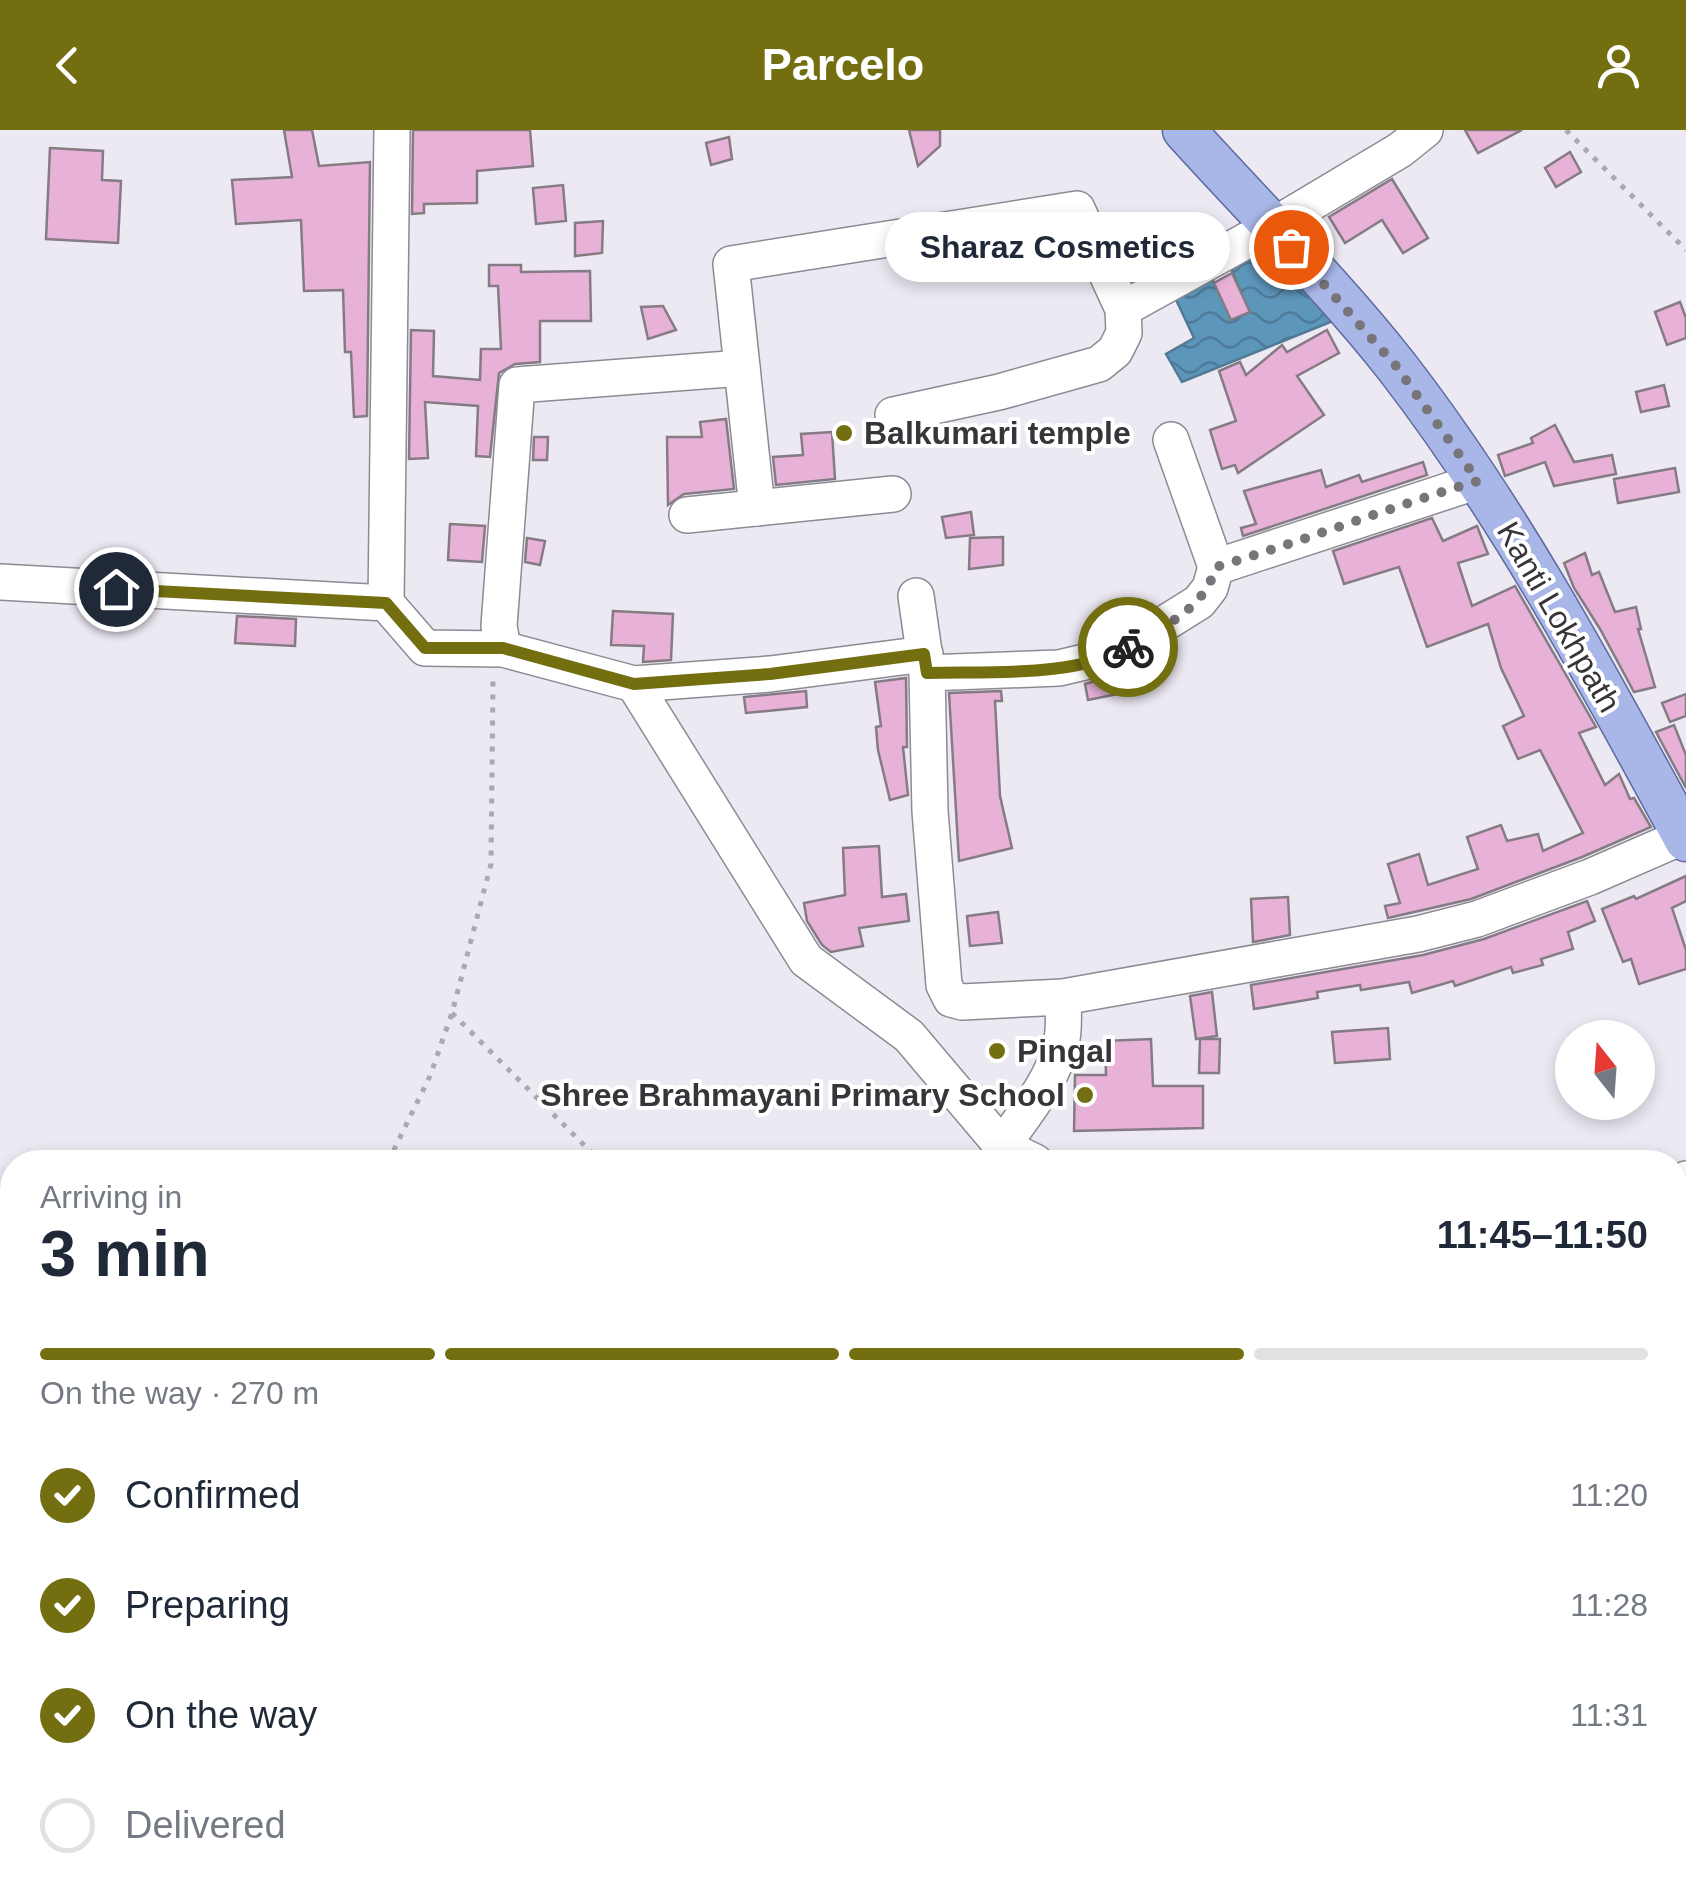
<!DOCTYPE html>
<meta charset="utf-8">
<style>
:root{--surface:#fff;--page:#f2f2f3;--text:#1f2937;--muted:#747a83;--line:#e0e1e3;--accent:#736f11}
body{margin:0;font-family:Helvetica,sans-serif;background:var(--page);color:var(--text);height:100vh;display:flex;flex-direction:column;font-size:38px;white-space:nowrap}
*{box-sizing:border-box;margin:0}
p{font-size:32px;color:var(--muted)}
.icon{flex:none;width:55px;height:55px;fill:none;stroke:currentColor;stroke-width:2;stroke-linecap:round;stroke-linejoin:round}
.map{position:relative;flex:1;overflow:hidden}
.sheet{position:absolute;left:0px;top:1020px;width:1688px;height:752px;display:flex;flex-direction:column;background:var(--surface);border-radius:40px 40px 0 0;box-shadow:0 5px 15px #0003}
.sheet>*{flex:none}
.needle{width:65px;rotate:343deg}
.tools{position:absolute;left:1555px;top:890px;display:grid;gap:20px}
.tools a{display:grid;place-items:center;width:100px;height:100px;border-radius:50%;background:var(--surface);box-shadow:0 5px 15px #0003;font-size:50px}
.pin{position:absolute;display:grid;place-items:center;width:85px;height:85px;color:#fff;margin:-42px;border:5px solid #fff;border-radius:50%;box-shadow:0 2px 10px #0007}
.courier{position:absolute;display:grid;place-items:center;width:100px;height:100px;margin:-50px;border:8px solid #736f11;border-radius:50%;background:#fff;color:#222;box-shadow:0 2px 12px #0007}
.bubble{position:absolute;height:70px;border-radius:35px;background:var(--surface);box-shadow:0 5px 15px #0003;font-size:32px;font-weight:700;line-height:70px;text-align:center}
.summary em{font-style:normal;font-weight:700}
.summary div{display:flex;flex-direction:column-reverse}
.summary{display:flex;align-items:center;justify-content:space-between;height:170px;padding:0 40px}
h1{font-size:65px;font-weight:700;line-height:75px}
.bar{display:grid;grid-template-columns:repeat(4,1fr);gap:15px 10px;align-content:center;height:120px;padding:0 40px}
.bar i{height:12px;border-radius:8px;background:var(--line)}
.bar .current{background:var(--accent)}
.bar p{grid-column:span 4}
ol{padding:0 40px;list-style:none}
li{display:flex;align-items:center;gap:30px;height:110px}
li p{margin-inline-start:auto}
li .icon{padding:10px;border-radius:50%;background:var(--accent);color:#fff;stroke-width:4}
li:last-child{color:var(--muted)}
li i{width:55px;height:55px;border:5px solid var(--line);border-radius:50%}
header{display:flex;justify-content:space-between;align-items:center;height:130px;padding:0 40px;background:var(--accent);color:#fff;font-size:45px;font-weight:700}
.map>svg:first-child{display:block}
.water{fill:url(#water-waves);stroke:#527994;stroke-width:2.5;fill-rule:evenodd}
.building{fill:#e7b1d8;stroke:#857c83;stroke-width:2.5}
.lines{fill:none;stroke-linecap:round;stroke-linejoin:round}
.minor-casing{stroke:#8d8a93;stroke-width:38}
.major-casing{stroke:#5b69a0;stroke-width:45}
.path{stroke:#aca8b0;stroke-width:5;stroke-dasharray:5 8;stroke-linecap:butt}
.minor{stroke:#fff;stroke-width:35}
.major{stroke:#a8b6e8;stroke-width:42}
.done{stroke:#77747a;stroke-width:10;stroke-dasharray:0 18}
.route{stroke:#736f11;stroke-width:12}
.poi-dot{fill:#736f11;stroke:#fff;stroke-width:4}
.labels{text-anchor:middle;dominant-baseline:central;stroke-width:8;stroke-linejoin:round;paint-order:stroke}
.poi-label{font-size:32px;font-weight:bold;fill:#373539;stroke:#fff;text-anchor:start}
.street-label{font-size:32px;fill:#373539;stroke:#fff}
</style>
<header><svg class="icon" aria-label="back" viewBox="0 0 24 24"><path d="M15 5l-7 7 7 7"/></svg>Parcelo<svg class="icon" aria-label="person" viewBox="0 0 24 24"><circle cx="12" cy="8" r="4"/><path d="M4 21q1-7 8-7t8 7"/></svg></header>
<div class="map">
<svg width="1686" height="1771" viewBox="0 0 1686 1771">
<defs>
<pattern id="water-waves" width="16" height="10" patternUnits="userSpaceOnUse" patternTransform="scale(2.5)"><rect width="16" height="10" fill="#5d96bb"/><path d="M0 5q4-4 8 0t8 0" fill="none" stroke="#4e7b99"/></pattern>
</defs>
<rect width="100%" height="100%" fill="#ede9f3"/>
<!-- water -->
<path class="water" d="M1259 111 1333 191 1182 252 1166 224 1194 208 1171 159ZM1229 134 1249 181 1232 190 1209 142Z"/>
<!-- building -->
<g class="building">
<polygon points="284,0 312,0 319,36 370,32 367,286 354,287 351,222 345,222 343,160 304,161 301,90 236,94 232,50 292,47"/>
<polygon points="413,0 530,0 533,36 477,41 477,73 424,74 424,83 412,84"/>
<polygon points="909,0 940,0 940,16 918,36"/>
<polygon points="1465,0 1522,0 1478,23"/>
<polygon points="729,7 732,29 711,35 706,13"/>
<polygon points="50,18 103,21 102,50 121,51 118,113 46,109"/>
<polygon points="1570,22 1581,42 1556,57 1545,38"/>
<polygon points="1392,49 1428,108 1403,123 1382,90 1345,113 1329,87"/>
<polygon points="563,55 566,91 536,94 533,58"/>
<polygon points="603,91 602,123 575,126 575,93"/>
<polygon points="489,135 521,135 521,142 590,141 591,191 540,191 540,232 515,234 499,243 490,327 476,326 478,276 425,272 428,328 409,329 411,200 434,201 433,246 480,250 481,219 501,219 498,156 489,156"/>
<polygon points="1232,143 1250,182 1231,190 1214,153"/>
<polygon points="1680,172 1686,188 1686,208 1667,215 1655,182"/>
<polygon points="663,176 676,200 648,209 641,177"/>
<polygon points="1327,200 1339,223 1297,246 1324,285 1238,343 1235,335 1222,339 1210,300 1236,291 1219,241 1240,232 1246,245 1282,215 1287,222"/>
<polygon points="1664,255 1669,276 1641,282 1636,262"/>
<polygon points="726,289 734,359 684,364 668,375 667,307 702,307 700,292"/>
<polygon points="1555,295 1574,332 1612,325 1616,344 1554,356 1545,332 1505,346 1498,325 1533,313 1531,308"/>
<polygon points="832,302 835,349 776,355 773,327 803,325 801,304"/>
<polygon points="534,307 548,307 547,330 533,330"/>
<polygon points="1423,332 1427,345 1243,406 1241,398 1256,394 1244,361 1321,340 1326,357 1359,345 1362,352"/>
<polygon points="1675,338 1679,362 1618,373 1614,349"/>
<polygon points="971,382 974,405 946,408 942,387"/>
<polygon points="1432,388 1443,411 1477,396 1488,424 1458,433 1472,476 1515,456 1596,597 1579,603 1605,655 1619,644 1630,669 1634,668 1651,697 1582,727 1471,769 1388,788 1385,776 1400,773 1388,734 1419,724 1428,755 1478,739 1467,707 1501,695 1507,711 1538,704 1543,721 1583,703 1540,620 1518,629 1503,596 1524,586 1501,538 1488,494 1427,517 1399,437 1344,454 1333,421"/>
<polygon points="450,394 485,396 482,432 448,430"/>
<polygon points="1003,407 1003,435 969,439 970,408"/>
<polygon points="527,408 545,411 540,435 525,432"/>
<polygon points="1585,423 1592,445 1599,442 1615,482 1636,477 1641,499 1638,499 1655,557 1634,562 1600,499 1574,458 1564,433"/>
<polygon points="613,481 673,484 671,530 643,532 644,516 611,515"/>
<polygon points="237,486 296,489 295,516 235,513"/>
<polygon points="1129,541 1132,561 1088,570 1085,554"/>
<polygon points="906,548 907,617 903,617 908,665 890,670 878,620 876,597 881,596 875,552"/>
<polygon points="806,561 807,577 746,583 744,567"/>
<polygon points="1001,561 1002,571 995,571 1000,666 1012,718 959,731 949,563"/>
<polygon points="1686,564 1686,586 1670,592 1662,573"/>
<polygon points="1674,595 1686,625 1686,658 1656,602"/>
<polygon points="879,716 882,767 906,764 909,791 859,798 863,816 831,822 822,815 807,791 804,773 845,765 843,718"/>
<polygon points="1686,746 1686,771 1672,778 1686,820 1686,839 1639,854 1631,829 1623,832 1602,779 1634,766 1636,769"/>
<polygon points="1288,767 1290,805 1253,812 1251,769"/>
<polygon points="1587,771 1595,791 1568,802 1573,819 1541,829 1543,835 1513,843 1511,837 1455,856 1453,851 1412,863 1409,852 1361,860 1360,855 1317,862 1318,868 1254,879 1251,855 1423,825 1484,809"/>
<polygon points="998,782 1002,813 970,816 967,786"/>
<polygon points="1212,862 1217,906 1196,909 1190,866"/>
<polygon points="1388,898 1390,929 1335,933 1332,902"/>
<polygon points="1151,909 1153,956 1203,956 1203,998 1074,1001 1075,945 1106,945 1105,911"/>
<polygon points="1200,909 1220,909 1219,943 1199,943"/>
</g>
<g class="lines">
<!-- minor casing -->
<g class="minor-casing">
<g id="minor">
<polyline points="1123,179 1271,97 1400,20 1425,0"/>
<polyline points="1171,310 1216,437"/>
<polyline points="757,378 731,134 1077,79 1123,179 1124,203 1115,221 1099,234 999,262 893,285"/>
<polyline points="687,385 893,364"/>
<polyline points="0,452 386,473 425,518 503,519 634,554 806,830 909,906 1002,1016 1035,1032"/>
<polyline points="916,466 927,543 930,681 944,855 951,869 962,872 1063,867 1418,804 1477,789 1590,747 1684,706"/>
<polyline points="386,473 392,0"/>
<polyline points="503,519 499,496 517,255 742,238"/>
<polyline points="927,543 1059,538 1114,525 1199,472 1210,458 1216,437 1478,351"/>
<polyline points="634,554 770,544 925,524"/>
<path d="M1002 1016C1023 986 1053 951 1061 914 1065 899 1063 883 1063 867"/>
<polyline points="1675,1056 1686,1049"/>
<polyline points="1675,1314 1686,1318"/>
<polyline points="1675,1428 1686,1433"/>
<polyline points="1079,1760 1082,1771"/>
</g>
</g>
<!-- major casing -->
<g class="major-casing">
<path id="major" d="M1184 0C1255 79 1332 154 1397 237 1510 383 1598 548 1686 710"/>
</g>
<!-- path -->
<g class="path">
<polyline points="1566,0 1686,120"/>
<polyline points="452,883 601,1032"/>
<polyline points="388,1032 430,946 452,883 491,734 493,549"/>
<polyline points="0,1528 12,1534"/>
<polyline points="1359,1760 1407,1771"/>
<polyline points="1110,1768 1166,1760"/>
</g>
<!-- minor -->
<use href="#minor" class="minor"/>
<!-- major -->
<use href="#major" class="major"/>
</g>
<g class="lines">
<!-- done -->
<path class="done" d="M1128 517C1165 495 1203 481 1216 437 1304 411 1390 377 1478 351L1396 236 1291 117"/>
<!-- route -->
<path class="route" d="M116 459 386 473 425 518H503L634 554 770 544 924 524 927 543C987 541 1076 548 1128 517"/>
</g>
<!-- markers -->
<g class="poi-dot">
<circle cx="844" cy="303" r="10"/>
<circle cx="997" cy="921" r="10"/>
<circle cx="1085" cy="965" r="10"/>
</g>
<g class="labels">
<!-- poi labels -->
<g class="poi-label">
<text x="864" y="303">Balkumari temple</text>
<text x="1017" y="921">Pingal</text>
<text x="1065" y="965" text-anchor="end">Shree Brahmayani Primary School</text>
</g>
<!-- street labels -->
<g class="street-label">
<text transform="translate(1559 487) rotate(60)">Kanti Lokhpath</text>
</g>
</g>
</svg>
<div class="tools">
<a><svg class="needle" viewBox="-14 -14 28 28"><path d="M0-13l5 13h-10z" fill="#e53935"/><path d="M0 13l5-13h-10z" fill="#747a83"/></svg></a>
</div>
<div class="pin" style="left:1291px;top:117px;background:#ea580c"><svg class="icon" aria-label="bag" viewBox="0 0 24 24"><path d="M5 8h14l-1 12H6zM9 8a3 3 0 0 1 6 0"/></svg></div>
<div class="pin" style="left:116px;top:459px;background:#1f2937"><svg class="icon" aria-label="home" viewBox="0 0 24 24"><path d="M3 11l9-7 9 7M6 9v11h12V9"/></svg></div>
<div class="courier" style="left:1128px;top:517px"><svg class="icon" aria-label="bike" viewBox="0 0 24 24"><circle cx="6" cy="16" r="4"/><circle cx="18" cy="16" r="4"/><path d="M6 16l4-8h5l3 8M10 8l3 8H6M13 5h3"/></svg></div>
<div class="bubble" style="left:885px;top:82px;width:345px">Sharaz Cosmetics</div>
<section class="sheet">
<div class="summary"><div><h1>3 min</h1><p>Arriving in</p></div><em>11:45–11:50</em></div>
<div class="bar"><i class="current"></i><i class="current"></i><i class="current"></i><i></i><p>On the way · 270 m</p></div>
<ol>
<li><svg class="icon" aria-label="check" viewBox="0 0 24 24"><path d="M5 12l5 5 9-10"/></svg>Confirmed<p>11:20</p></li>
<li><svg class="icon" aria-label="check" viewBox="0 0 24 24"><path d="M5 12l5 5 9-10"/></svg>Preparing<p>11:28</p></li>
<li><svg class="icon" aria-label="check" viewBox="0 0 24 24"><path d="M5 12l5 5 9-10"/></svg>On the way<p>11:31</p></li>
<li><i></i>Delivered</li>
</ol>
</section>
</div>
